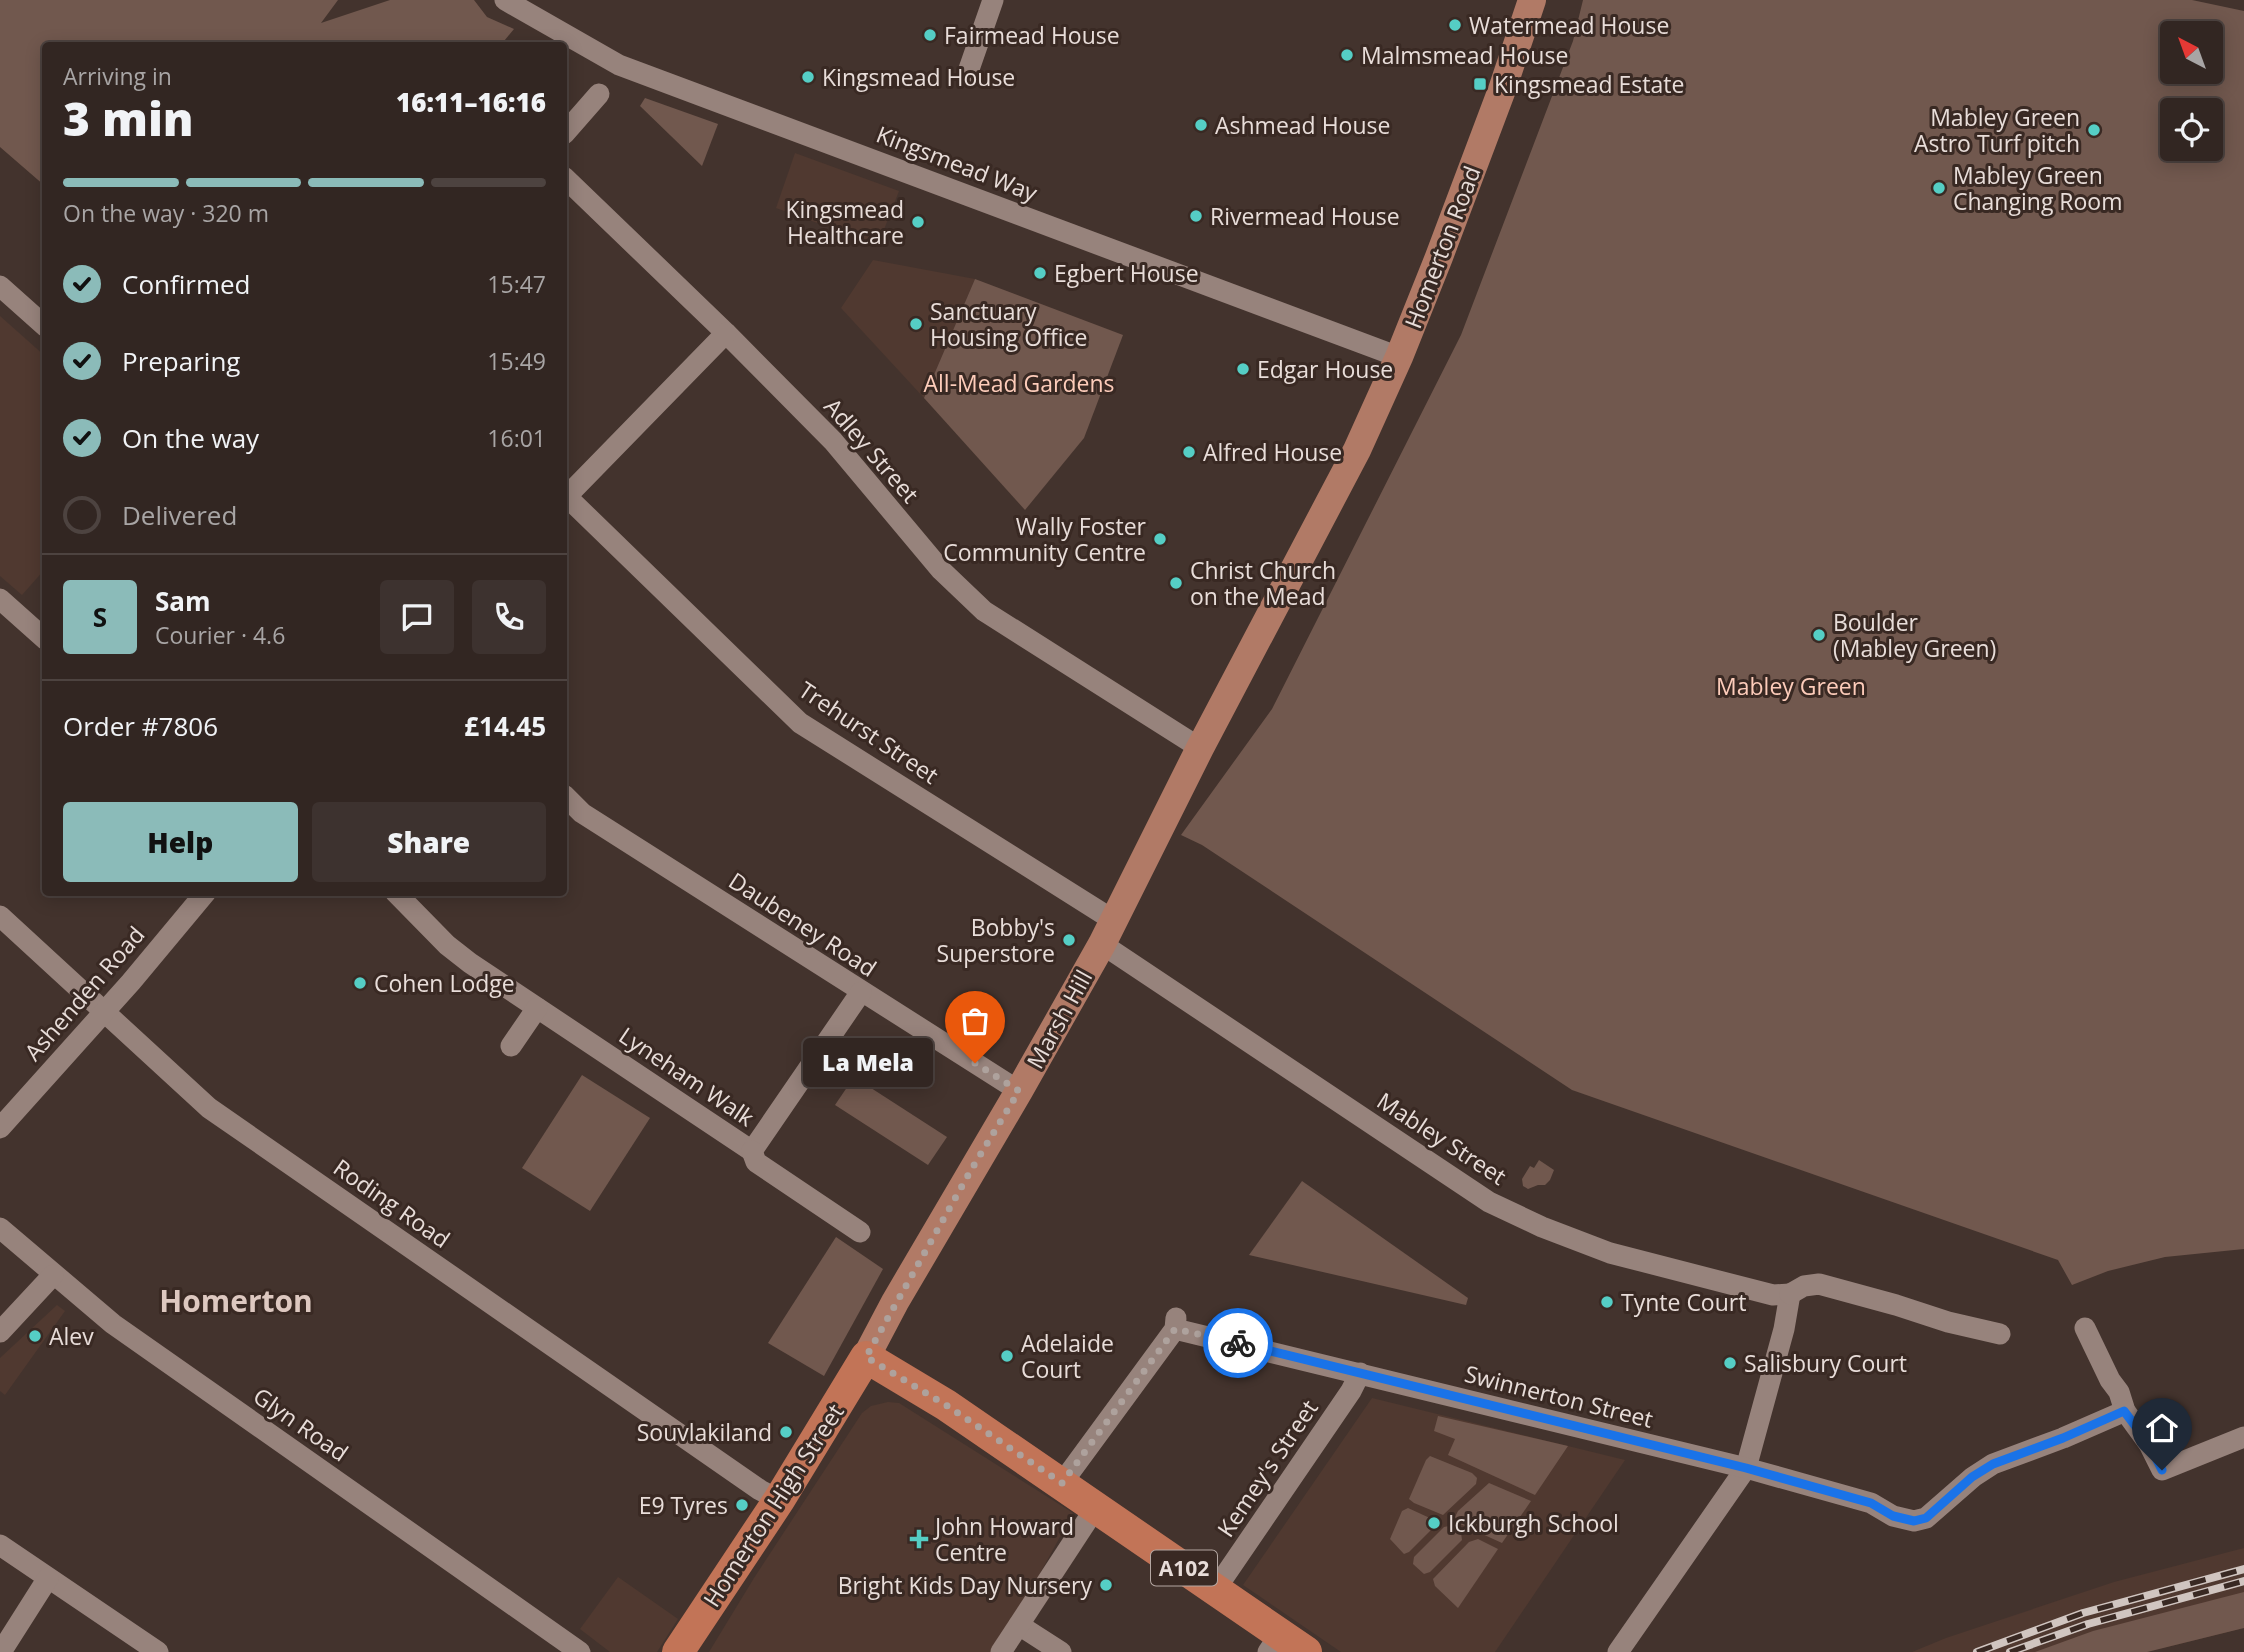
<!DOCTYPE html>
<meta charset="utf-8">
<style>
:root{--surface:#322622;--page:#3d322f;--text:#f1f3f6;--muted:#a8a5a5;--line:#4d4340;--accent:#8bbbb9}
body{margin:0;font-family:"Open Sans",sans-serif;background:var(--page);color:var(--text);height:100vh;display:flex;flex-direction:column;font-size:26px;white-space:nowrap}
*{box-sizing:border-box;margin:0}
p{font-size:23px;color:var(--muted)}
.icon{flex:none;width:38px;height:38px;fill:none;stroke:currentColor;stroke-width:2;stroke-linecap:round;stroke-linejoin:round}
.map{position:relative;flex:1;overflow:hidden}
.panel{position:absolute;left:42px;top:42px;width:525px;height:854px;display:flex;flex-direction:column;background:var(--surface);border-radius:7px;box-shadow:0 4px 18px #0003,0 0 0 2px var(--line)}
.panel>*{flex:none}
.needle{width:46px;rotate:319deg}
.controls{position:absolute;left:2160px;top:21px;display:grid;gap:14px}
.controls a{display:grid;place-items:center;width:63px;height:63px;border-radius:7px;background:var(--surface);box-shadow:0 4px 18px #0003,0 0 0 2px var(--line);font-size:35px}
.pin{position:absolute;display:grid;place-items:center;width:60px;height:60px;color:#fff;margin:-72px -30px;border-radius:50% 50% 50% 0;rotate:-45deg;box-shadow:0 0 7px #0007}
.pin .icon{rotate:45deg}
.courier{position:absolute;display:grid;place-items:center;width:70px;height:70px;margin:-35px;border:5px solid #1a73e8;border-radius:50%;background:#fff;color:#222;box-shadow:0 2px 9px #0007}
.bubble{position:absolute;height:49px;border-radius:7px;background:var(--surface);box-shadow:0 4px 18px #0003,0 0 0 2px var(--line);font-size:23px;font-weight:800;line-height:49px;text-align:center}
.summary em{font-style:normal;font-weight:800}
.summary div{display:flex;flex-direction:column-reverse}
.summary{display:flex;align-items:center;justify-content:space-between;height:119px;padding:0 21px}
h1{font-size:46px;font-weight:800;line-height:52px}
.bar{display:grid;grid-template-columns:repeat(4,1fr);gap:10px 7px;align-content:center;height:84px;padding:0 21px}
.bar i{height:9px;border-radius:5px;background:var(--line)}
.bar .selected{background:var(--accent)}
.bar p{grid-column:span 4}
.line{display:flex;align-items:center;gap:18px;padding:0 21px;border-top:2px solid var(--line)}
.line div{flex:1}
.round{display:grid;place-items:center;flex:none;width:74px;height:74px;border-radius:7px;background:var(--page)}
ol{padding:0 21px;list-style:none}
li{display:flex;align-items:center;gap:21px;height:77px}
li p{margin-inline-start:auto}
li .icon{padding:7px;border-radius:50%;background:var(--accent);color:#111;stroke-width:4}
li:last-child{color:var(--muted)}
li i{width:38px;height:38px;border:4px solid var(--line);border-radius:50%}
.cta{display:flex;gap:14px;margin-top:auto;padding:14px 21px}
.cta a{flex:1;height:80px;border-radius:7px;background:var(--accent);color:#111;font-size:28px;font-weight:800;line-height:80px;text-align:center}
.cta a+a{background:var(--page);color:var(--text)}
.map>svg:first-child{display:block}
.built{fill:#503930}
.green{fill:#71584e;fill-rule:evenodd}
.lines{fill:none;stroke-linecap:round;stroke-linejoin:round}
.minor{stroke:#97837c;stroke-width:21}
.major{stroke:#b17a66;stroke-width:28}
.highway{stroke:#c27457;stroke-width:32}
.rail-casing{stroke:#d0c5c0;stroke-width:8}
.rail{stroke:#392923;stroke-width:5;stroke-dasharray:16;stroke-linecap:butt}
.done{stroke:#aea29d;stroke-width:7;stroke-dasharray:0 12.6}
.route{stroke:#1a73e8;stroke-width:9}
.poi-dot{fill:#55cec5;stroke:#392923;stroke-width:2.5}
.labels{text-anchor:middle;dominant-baseline:central;stroke-width:6;stroke-linejoin:round;paint-order:stroke}
.shield{fill:#392923;stroke:#b4a7a2;stroke-width:2}
.shield-label{font-size:21px;font-weight:bold;fill:#e8ddd9}
.poi-label{font-size:23px;fill:#e8ddd9;stroke:#392923;text-anchor:start}
.street-label{font-size:23px;fill:#e8ddd9;stroke:#392923}
.park-label{font-size:23px;fill:#fdccba;stroke:#392923}
.district-label{font-size:30px;font-weight:bold;fill:#ddc8c0;stroke:#392923}
</style>
<div class="map">
<svg width="2244" height="1652" viewBox="0 0 2244 1652">
<rect width="100%" height="100%" fill="#43332d"/>
<!-- built -->
<g class="built">
<polygon points="795,153 899,191 878,245 776,208"/>
<polygon points="873,260 975,279 924,398 841,308"/>
<polygon points="0,316 45,356 45,569 22,595 0,576"/>
<polygon points="57,1305 65,1311 5,1395 0,1391 0,1358"/>
<polygon points="1372,1398 1625,1460 1495,1652 1341,1652 1243,1585"/>
<polygon points="888,1402 899,1403 1073,1513 997,1652 709,1652 754,1578 862,1413 871,1406"/>
<polygon points="2244,1548 2244,1628 2147,1652 1912,1652 1946,1638 2114,1582"/>
<polygon points="618,1577 678,1619 657,1652 610,1652 580,1629"/>
</g>
<!-- green -->
<g class="green">
<polygon points="0,0 338,0 321,23 390,0 474,0 487,17 514,29 500,46 46,46 45,186 0,147"/>
<path d="M1583 0H2192L2244 11V1249L2165 1257 2108 1271 2072 1285 2058 1260 1572 1090 1202 845 1181 835 1272 709 1461 335 1573 41ZM2172 33H2210V72H2172ZM2172 110H2210V149H2172Z"/>
<polygon points="645,98 718,124 702,166 640,106"/>
<polygon points="975,279 1123,335 1084,438 1025,510 924,398"/>
<polygon points="582,1075 650,1118 590,1211 522,1168"/>
<polygon points="854,1077 947,1137 928,1165 835,1105"/>
<polygon points="1539,1160 1554,1170 1550,1180 1545,1185 1538,1185 1528,1189 1523,1186 1522,1179 1530,1166 1534,1168"/>
<polygon points="1302,1181 1468,1298 1466,1305 1249,1255"/>
<polygon points="836,1237 883,1269 824,1376 768,1343"/>
<polygon points="1438,1416 1568,1446 1535,1495 1448,1455 1455,1439 1434,1431"/>
<polygon points="1430,1456 1472,1473 1477,1478 1476,1484 1443,1515 1414,1503 1409,1499 1426,1460"/>
<polygon points="1489,1483 1531,1501 1502,1543 1458,1523 1455,1517 1458,1511"/>
<polygon points="1408,1508 1432,1519 1435,1523 1434,1527 1409,1552 1404,1554 1390,1539 1402,1511"/>
<polygon points="1449,1526 1461,1533 1462,1540 1430,1572 1424,1574 1413,1564 1414,1557 1444,1527"/>
<polygon points="1478,1539 1498,1549 1458,1608 1435,1586 1433,1579 1469,1542"/>
<polygon points="2244,1592 2244,1628 2147,1652 2035,1652 2093,1631"/>
</g>
<g class="lines">
<!-- minor -->
<g class="minor">
<polyline points="505,0 619,65 1399,357"/>
<polyline points="968,72 993,0"/>
<polyline points="564,134 599,94"/>
<polyline points="564,177 726,333 833,441 941,570 984,611 1200,748"/>
<polyline points="0,286 46,327"/>
<polyline points="564,494 800,723 1113,920"/>
<polyline points="564,499 726,333"/>
<polyline points="0,599 46,640"/>
<polyline points="564,795 582,813 1019,1091"/>
<polyline points="395,892 447,945 470,963 752,1151"/>
<polyline points="0,916 209,1108 760,1490 779,1500"/>
<polyline points="1102,944 1489,1202 1542,1227 1610,1253 1773,1295 1790,1294 1784,1329 1746,1468 1618,1652"/>
<polyline points="511,1046 537,1008"/>
<polyline points="0,1128 131,982 206,892"/>
<polyline points="752,1151 861,992"/>
<polyline points="752,1151 756,1162 860,1232"/>
<polyline points="0,1228 113,1324 580,1652"/>
<polyline points="1790,1294 1804,1286 1819,1284 1896,1305 1948,1322 2000,1334"/>
<polyline points="2085,1328 2110,1380 2119,1392 2125,1411 2149,1444 2162,1470 2244,1437"/>
<polyline points="1175,1329 1746,1468 1871,1503 1893,1516 1914,1521 1926,1518 1973,1477 1993,1464 2063,1438 2125,1411"/>
<polyline points="0,1332 53,1275"/>
<polyline points="1062,1483 1175,1329 1176,1318"/>
<polyline points="0,1545 158,1652"/>
<polyline points="1215,1590 1351,1391 1360,1373"/>
<polyline points="1019,1625 1061,1652"/>
<polyline points="1,1652 48,1578"/>
<polyline points="1001,1652 1096,1507"/>
<polyline points="1268,1652 1280,1634"/>
</g>
<!-- major -->
<polyline class="major" points="866,1357 895,1302 1019,1091 1102,944 1200,748 1357,450 1399,357 1439,257 1503,87 1532,0"/>
<!-- highway -->
<polyline class="highway" points="678,1652 779,1500 866,1357 946,1405 1306,1652"/>
<!-- rail casing -->
<g class="rail-casing">
<g id="rail">
<polyline points="1977,1652 2083,1613 2244,1569"/>
<polyline points="2010,1652 2088,1624 2244,1581"/>
</g>
</g>
<!-- rail -->
<use href="#rail" class="rail"/>
</g>
<g class="lines">
<!-- done -->
<polyline class="done" points="975,1063 1019,1091 971,1170 866,1357 946,1405 1062,1483 1175,1329 1238,1343"/>
<!-- route -->
<polyline class="route" points="1238,1343 1746,1468 1871,1503 1893,1516 1914,1521 1926,1518 1972,1477 1993,1464 2063,1438 2124,1411 2149,1444 2162,1470"/>
</g>
<!-- markers -->
<g class="poi-dot">
<circle cx="1455" cy="25" r="7"/>
<circle cx="930" cy="35" r="7"/>
<circle cx="1347" cy="55" r="7"/>
<circle cx="808" cy="77" r="7"/>
<rect x="1473" y="77" width="14" height="14" rx="3.5"/>
<circle cx="1201" cy="125" r="7"/>
<circle cx="2094" cy="130" r="7"/>
<circle cx="1939" cy="188" r="7"/>
<circle cx="1196" cy="216" r="7"/>
<circle cx="918" cy="222" r="7"/>
<circle cx="1040" cy="273" r="7"/>
<circle cx="916" cy="324" r="7"/>
<circle cx="1243" cy="369" r="7"/>
<circle cx="1189" cy="452" r="7"/>
<circle cx="1160" cy="539" r="7"/>
<circle cx="1176" cy="583" r="7"/>
<circle cx="1819" cy="635" r="7"/>
<circle cx="1069" cy="940" r="7"/>
<circle cx="360" cy="983" r="7"/>
<circle cx="1607" cy="1302" r="7"/>
<circle cx="35" cy="1336" r="7"/>
<circle cx="1007" cy="1356" r="7"/>
<circle cx="1730" cy="1363" r="7"/>
<circle cx="786" cy="1432" r="7"/>
<circle cx="742" cy="1505" r="7"/>
<circle cx="1434" cy="1523" r="7"/>
<path d="M915.5 1528.5h7v7h7v7h-7v7h-7v-7h-7v-7h7z"/>
<circle cx="1106" cy="1585" r="7"/>
</g>
<g class="labels">
<!-- shield labels -->
<rect class="shield" x="1151" y="1550.5" width="66" height="35" rx="5"/>
<g class="shield-label">
<text x="1184" y="1568">A102</text>
</g>
<!-- poi labels -->
<g class="poi-label">
<text x="1469" y="25">Watermead House</text>
<text x="944" y="35">Fairmead House</text>
<text x="1361" y="55">Malmsmead House</text>
<text x="822" y="77">Kingsmead House</text>
<text x="1494" y="84">Kingsmead Estate</text>
<text x="2080" y="117" text-anchor="end">Mabley Green<tspan x="2080" dy="26">Astro Turf pitch</tspan></text>
<text x="1215" y="125">Ashmead House</text>
<text x="1953" y="175">Mabley Green<tspan x="1953" dy="26">Changing Room</tspan></text>
<text x="904" y="209" text-anchor="end">Kingsmead<tspan x="904" dy="26">Healthcare</tspan></text>
<text x="1210" y="216">Rivermead House</text>
<text x="1054" y="273">Egbert House</text>
<text x="930" y="311">Sanctuary<tspan x="930" dy="26">Housing Office</tspan></text>
<text x="1257" y="369">Edgar House</text>
<text x="1203" y="452">Alfred House</text>
<text x="1146" y="526" text-anchor="end">Wally Foster<tspan x="1146" dy="26">Community Centre</tspan></text>
<text x="1190" y="570">Christ Church<tspan x="1190" dy="26">on the Mead</tspan></text>
<text x="1833" y="622">Boulder<tspan x="1833" dy="26">(Mabley Green)</tspan></text>
<text x="1055" y="927" text-anchor="end">Bobby's<tspan x="1055" dy="26">Superstore</tspan></text>
<text x="374" y="983">Cohen Lodge</text>
<text x="1621" y="1302">Tynte Court</text>
<text x="49" y="1336">Alev</text>
<text x="1021" y="1343">Adelaide<tspan x="1021" dy="26">Court</tspan></text>
<text x="1744" y="1363">Salisbury Court</text>
<text x="772" y="1432" text-anchor="end">Souvlakiland</text>
<text x="728" y="1505" text-anchor="end">E9 Tyres</text>
<text x="1448" y="1523">Ickburgh School</text>
<text x="935" y="1526">John Howard<tspan x="935" dy="26">Centre</tspan></text>
<text x="1092" y="1585" text-anchor="end">Bright Kids Day Nursery</text>
</g>
<!-- street labels -->
<g class="street-label">
<text transform="translate(957 163) rotate(21)">Kingsmead Way</text>
<text transform="translate(1442 247) rotate(-69)">Homerton Road</text>
<text transform="translate(872 450) rotate(49)">Adley Street</text>
<text transform="translate(869 732) rotate(34)">Trehurst Street</text>
<text transform="translate(803 924) rotate(33)">Daubeney Road</text>
<text transform="translate(84 993) rotate(-49)">Ashenden Road</text>
<text transform="translate(1059 1019) rotate(-61)">Marsh Hill</text>
<text transform="translate(687 1076) rotate(34)">Lyneham Walk</text>
<text transform="translate(1442 1138) rotate(33)">Mabley Street</text>
<text transform="translate(392 1203) rotate(35)">Roding Road</text>
<text transform="translate(1559 1396) rotate(14)">Swinnerton Street</text>
<text transform="translate(301 1424) rotate(35)">Glyn Road</text>
<text transform="translate(1267 1468) rotate(-56)">Kemey's Street</text>
<text transform="translate(773 1505) rotate(-57)">Homerton High Street</text>
</g>
<!-- park labels -->
<g class="park-label">
<text x="1019" y="383">All-Mead Gardens</text>
<text x="1791" y="686">Mabley Green</text>
</g>
<!-- district labels -->
<g class="district-label">
<text x="236" y="1300">Homerton</text>
</g>
</g>
</svg>
<div class="controls">
<a><svg class="needle" viewBox="-14 -14 28 28"><path d="M0-13l5 13h-10z" fill="#e53935"/><path d="M0 13l5-13h-10z" fill="#a8a5a5"/></svg></a>
<a><svg class="icon" aria-label="locate" viewBox="0 0 24 24"><circle cx="12" cy="12" r="6"/><path d="M12 2v4M12 18v4M2 12h4M18 12h4"/></svg></a>
</div>
<div class="pin" style="left:975px;top:1063px;background:#ea580c"><svg class="icon" aria-label="bag" viewBox="0 0 24 24"><path d="M5 8h14l-1 12H6zM9 8a3 3 0 0 1 6 0"/></svg></div>
<div class="pin" style="left:2162px;top:1470px;background:#1f2937"><svg class="icon" aria-label="home" viewBox="0 0 24 24"><path d="M3 11l9-7 9 7M6 9v11h12V9"/></svg></div>
<div class="courier" style="left:1238px;top:1343px"><svg class="icon" aria-label="bike" viewBox="0 0 24 24"><circle cx="6" cy="16" r="4"/><circle cx="18" cy="16" r="4"/><path d="M6 16l4-8h5l3 8M10 8l3 8H6M13 5h3"/></svg></div>
<div class="bubble" style="left:803px;top:1038px;width:130px">La Mela</div>
<section class="panel">
<div class="summary"><div><h1>3 min</h1><p>Arriving in</p></div><em>16:11–16:16</em></div>
<div class="bar"><i class="selected"></i><i class="selected"></i><i class="selected"></i><i></i><p>On the way · 320 m</p></div>
<ol>
<li><svg class="icon" aria-label="check" viewBox="0 0 24 24"><path d="M5 12l5 5 9-10"/></svg>Confirmed<p>15:47</p></li>
<li><svg class="icon" aria-label="check" viewBox="0 0 24 24"><path d="M5 12l5 5 9-10"/></svg>Preparing<p>15:49</p></li>
<li><svg class="icon" aria-label="check" viewBox="0 0 24 24"><path d="M5 12l5 5 9-10"/></svg>On the way<p>16:01</p></li>
<li><i></i>Delivered</li>
</ol>
<div class="line" style="height:126px"><b class="round" style="background:var(--accent);color:#111">S</b><div><b>Sam</b><p>Courier · 4.6</p></div><a class="round"><svg class="icon" aria-label="chat" viewBox="0 0 24 24"><path d="M4 5h16v11H9l-5 4z"/></svg></a><a class="round"><svg class="icon" aria-label="phone" viewBox="0 0 24 24"><path d="M5 4h4l2 5-3 2q2 4 5 5l2-3 5 2v4C11 20 4 13 5 4z"/></svg></a></div>
<div class="line" style="height:91px"><div>Order #7806</div><b>£14.45</b></div>
<div class="cta"><a>Help</a><a>Share</a></div>
</section>
</div>
